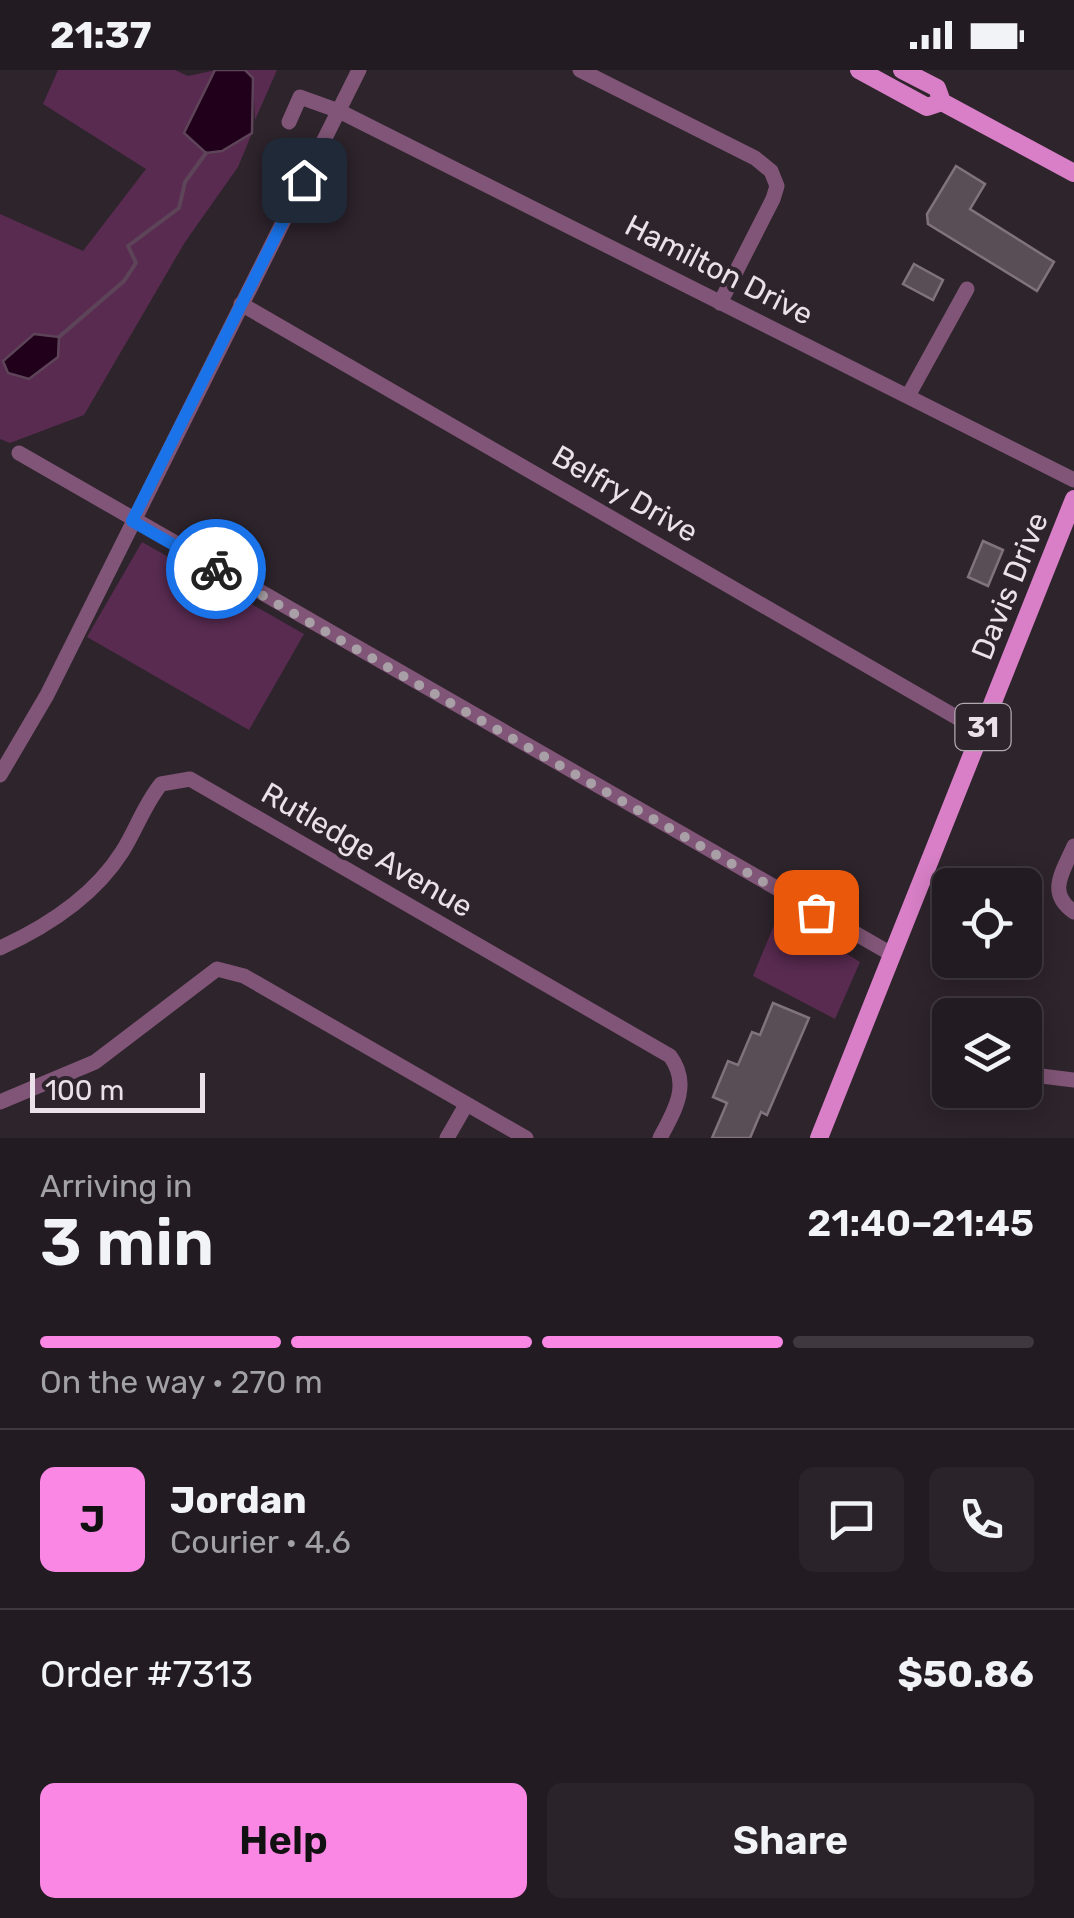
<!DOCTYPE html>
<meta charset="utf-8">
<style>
:root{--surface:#221b21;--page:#2a242a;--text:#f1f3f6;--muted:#a2a1a5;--line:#3f393f;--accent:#fb87e5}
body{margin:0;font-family:Rubik,sans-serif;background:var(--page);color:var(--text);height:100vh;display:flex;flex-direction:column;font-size:38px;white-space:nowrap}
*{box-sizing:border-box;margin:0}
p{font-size:32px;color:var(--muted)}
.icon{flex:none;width:55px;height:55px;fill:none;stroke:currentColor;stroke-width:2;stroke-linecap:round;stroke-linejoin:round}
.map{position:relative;height:1068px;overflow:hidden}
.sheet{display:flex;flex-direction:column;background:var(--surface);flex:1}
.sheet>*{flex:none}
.controls{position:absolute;left:932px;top:798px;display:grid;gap:20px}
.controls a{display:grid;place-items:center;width:110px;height:110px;border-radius:15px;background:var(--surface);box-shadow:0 5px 25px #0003,0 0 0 2px var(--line);font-size:50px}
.scale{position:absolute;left:30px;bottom:25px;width:175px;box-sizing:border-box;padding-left:10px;border:5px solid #eae2e8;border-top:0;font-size:28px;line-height:35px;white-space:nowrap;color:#eae2e8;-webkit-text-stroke:8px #2e242c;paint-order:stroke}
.pin{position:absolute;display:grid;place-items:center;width:85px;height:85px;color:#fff;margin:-42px;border-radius:20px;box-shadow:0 5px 15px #0006}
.courier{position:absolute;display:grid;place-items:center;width:100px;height:100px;margin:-50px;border:8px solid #1a73e8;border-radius:50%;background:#fff;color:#222;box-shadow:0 2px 12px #0007}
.head em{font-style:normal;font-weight:600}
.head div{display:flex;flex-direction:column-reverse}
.head{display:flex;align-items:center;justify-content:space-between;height:170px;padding:0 40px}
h1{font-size:65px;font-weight:600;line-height:75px}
.bar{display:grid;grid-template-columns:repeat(4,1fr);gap:15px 10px;align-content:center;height:120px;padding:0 40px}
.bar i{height:12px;border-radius:8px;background:var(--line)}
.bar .selected{background:var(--accent)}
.bar p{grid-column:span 4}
.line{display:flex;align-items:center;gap:25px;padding:0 40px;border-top:2px solid var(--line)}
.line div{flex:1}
.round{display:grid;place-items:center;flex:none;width:105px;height:105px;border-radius:15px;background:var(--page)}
.cta{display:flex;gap:20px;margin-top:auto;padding:20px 40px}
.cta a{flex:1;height:115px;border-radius:15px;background:var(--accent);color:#111;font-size:40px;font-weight:600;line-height:115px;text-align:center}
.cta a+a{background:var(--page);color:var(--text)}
.status{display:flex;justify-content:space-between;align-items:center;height:70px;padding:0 50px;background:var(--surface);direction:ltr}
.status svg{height:28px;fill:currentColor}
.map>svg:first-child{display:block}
.green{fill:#592b51}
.water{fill:#20001b;stroke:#5d4458;stroke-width:2.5}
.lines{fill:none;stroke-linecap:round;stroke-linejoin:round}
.stream{stroke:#5d4458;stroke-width:4}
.building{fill:#594d56;stroke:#80737d;stroke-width:2.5}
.minor{stroke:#805577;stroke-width:15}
.major{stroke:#d87fc7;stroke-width:18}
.done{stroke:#a8a0a6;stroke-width:10;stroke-dasharray:0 18}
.route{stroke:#1a73e8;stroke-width:12}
.labels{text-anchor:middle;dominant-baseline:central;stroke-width:8;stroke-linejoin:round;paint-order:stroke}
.shield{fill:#2e242c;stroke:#b2a9b0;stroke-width:2.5}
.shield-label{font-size:28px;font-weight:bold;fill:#eae2e8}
.street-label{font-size:30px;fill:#eae2e8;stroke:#2e242c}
</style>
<div class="status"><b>21:37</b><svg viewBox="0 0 49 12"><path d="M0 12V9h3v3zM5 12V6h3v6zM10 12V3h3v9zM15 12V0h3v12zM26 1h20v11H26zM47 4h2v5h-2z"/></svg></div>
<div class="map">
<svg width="1074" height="1068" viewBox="0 0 1074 1068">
<rect width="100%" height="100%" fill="#2e242c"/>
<!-- green -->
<g class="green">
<polygon points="58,0 175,0 188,6 216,0 185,63 222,81 252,63 238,97 185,172 84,345 10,373 0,369 0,144 83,181 146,99 43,34"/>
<polygon points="245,0 277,0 255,50 253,8"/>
<polygon points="142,472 304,564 249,660 87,567"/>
<polygon points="779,843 860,892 835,949 753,906"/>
</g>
<!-- water -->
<g class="water">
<polygon points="215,0 245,0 253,8 252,63 222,81 206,83 184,63"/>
<polygon points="34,264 59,267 58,287 29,309 8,303 3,291"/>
</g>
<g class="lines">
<!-- stream -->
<polyline class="stream" points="59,267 124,211 136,193 128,176 179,138 185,112 206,83"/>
</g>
<!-- building -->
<g class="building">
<polygon points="956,96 985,114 970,139 1054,192 1037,221 928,154 927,144"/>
<polygon points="914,194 943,210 933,230 903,214"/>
<polygon points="983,471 1003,480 988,516 968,507"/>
<polygon points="773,933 809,948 767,1045 761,1042 750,1068 712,1068 727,1033 713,1027 728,991 738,995 752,962 760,965"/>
</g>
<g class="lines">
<!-- minor -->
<g class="minor">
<polyline points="580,0 755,88 771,101 777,116 773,129 720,233"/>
<polyline points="289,52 300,27 339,41 1074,410"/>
<polyline points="241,234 982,662"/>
<polyline points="908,326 967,219"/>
<polyline points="19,383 893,885"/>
<polyline points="0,705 47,625 359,0"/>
<path d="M1074 776C1063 802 1046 823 1074 842"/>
<path d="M0 878C46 857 94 826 122 782 136 760 144 735 161 714L190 709 670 986C691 1014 675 1040 660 1068"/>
<polyline points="1025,1004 1074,1010"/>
<polyline points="0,1032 95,992 217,899 244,906 526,1068"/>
<polyline points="447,1068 466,1035"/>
</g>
<!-- major -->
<g class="major">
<polyline points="859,0 927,37 942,32"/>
<polyline points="902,0 937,18 942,32 1074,103"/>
<polyline points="819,1068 1074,429"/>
</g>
</g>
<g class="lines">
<!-- done -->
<polyline class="done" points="216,499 816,842"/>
<!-- route -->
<polyline class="route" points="216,499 132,451 304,110"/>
</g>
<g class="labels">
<!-- shield labels -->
<rect class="shield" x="955.5" y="634" width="55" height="46" rx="8"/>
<g class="shield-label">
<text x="983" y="657">31</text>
</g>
<!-- street labels -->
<g class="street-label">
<text transform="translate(719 200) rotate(27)">Hamilton Drive</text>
<text transform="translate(625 424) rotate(30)">Belfry Drive</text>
<text transform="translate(1010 516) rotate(-68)">Davis Drive</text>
<text transform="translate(367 780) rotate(30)">Rutledge Avenue</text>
</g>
</g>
</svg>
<div class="controls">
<a><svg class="icon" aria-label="locate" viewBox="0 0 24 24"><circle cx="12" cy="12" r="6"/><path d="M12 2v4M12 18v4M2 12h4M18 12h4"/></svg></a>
<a><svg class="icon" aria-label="layers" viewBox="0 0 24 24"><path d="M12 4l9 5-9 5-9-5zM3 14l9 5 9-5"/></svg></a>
</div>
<div class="scale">100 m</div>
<div class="pin" style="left:816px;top:842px;background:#ea580c"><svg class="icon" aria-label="bag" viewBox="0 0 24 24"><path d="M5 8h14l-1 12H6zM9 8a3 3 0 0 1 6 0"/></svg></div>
<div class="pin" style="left:304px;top:110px;background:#1f2937"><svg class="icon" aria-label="home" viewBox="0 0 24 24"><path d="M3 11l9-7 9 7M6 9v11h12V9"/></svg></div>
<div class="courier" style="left:216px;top:499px"><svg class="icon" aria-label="bike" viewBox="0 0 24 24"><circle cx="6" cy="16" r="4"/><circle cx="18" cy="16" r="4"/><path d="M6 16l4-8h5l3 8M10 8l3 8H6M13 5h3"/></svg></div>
</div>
<section class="sheet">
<div class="head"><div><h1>3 min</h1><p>Arriving in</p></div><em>21:40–21:45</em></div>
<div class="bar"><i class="selected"></i><i class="selected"></i><i class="selected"></i><i></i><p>On the way · 270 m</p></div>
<div class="line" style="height:180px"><b class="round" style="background:var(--accent);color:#111">J</b><div><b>Jordan</b><p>Courier · 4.6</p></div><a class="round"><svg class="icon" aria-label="chat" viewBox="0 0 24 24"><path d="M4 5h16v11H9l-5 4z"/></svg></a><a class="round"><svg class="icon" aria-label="phone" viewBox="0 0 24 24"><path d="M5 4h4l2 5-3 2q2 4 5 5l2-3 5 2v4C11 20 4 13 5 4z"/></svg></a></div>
<div class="line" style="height:130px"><div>Order #7313</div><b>$50.86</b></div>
<div class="cta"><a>Help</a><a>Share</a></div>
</section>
